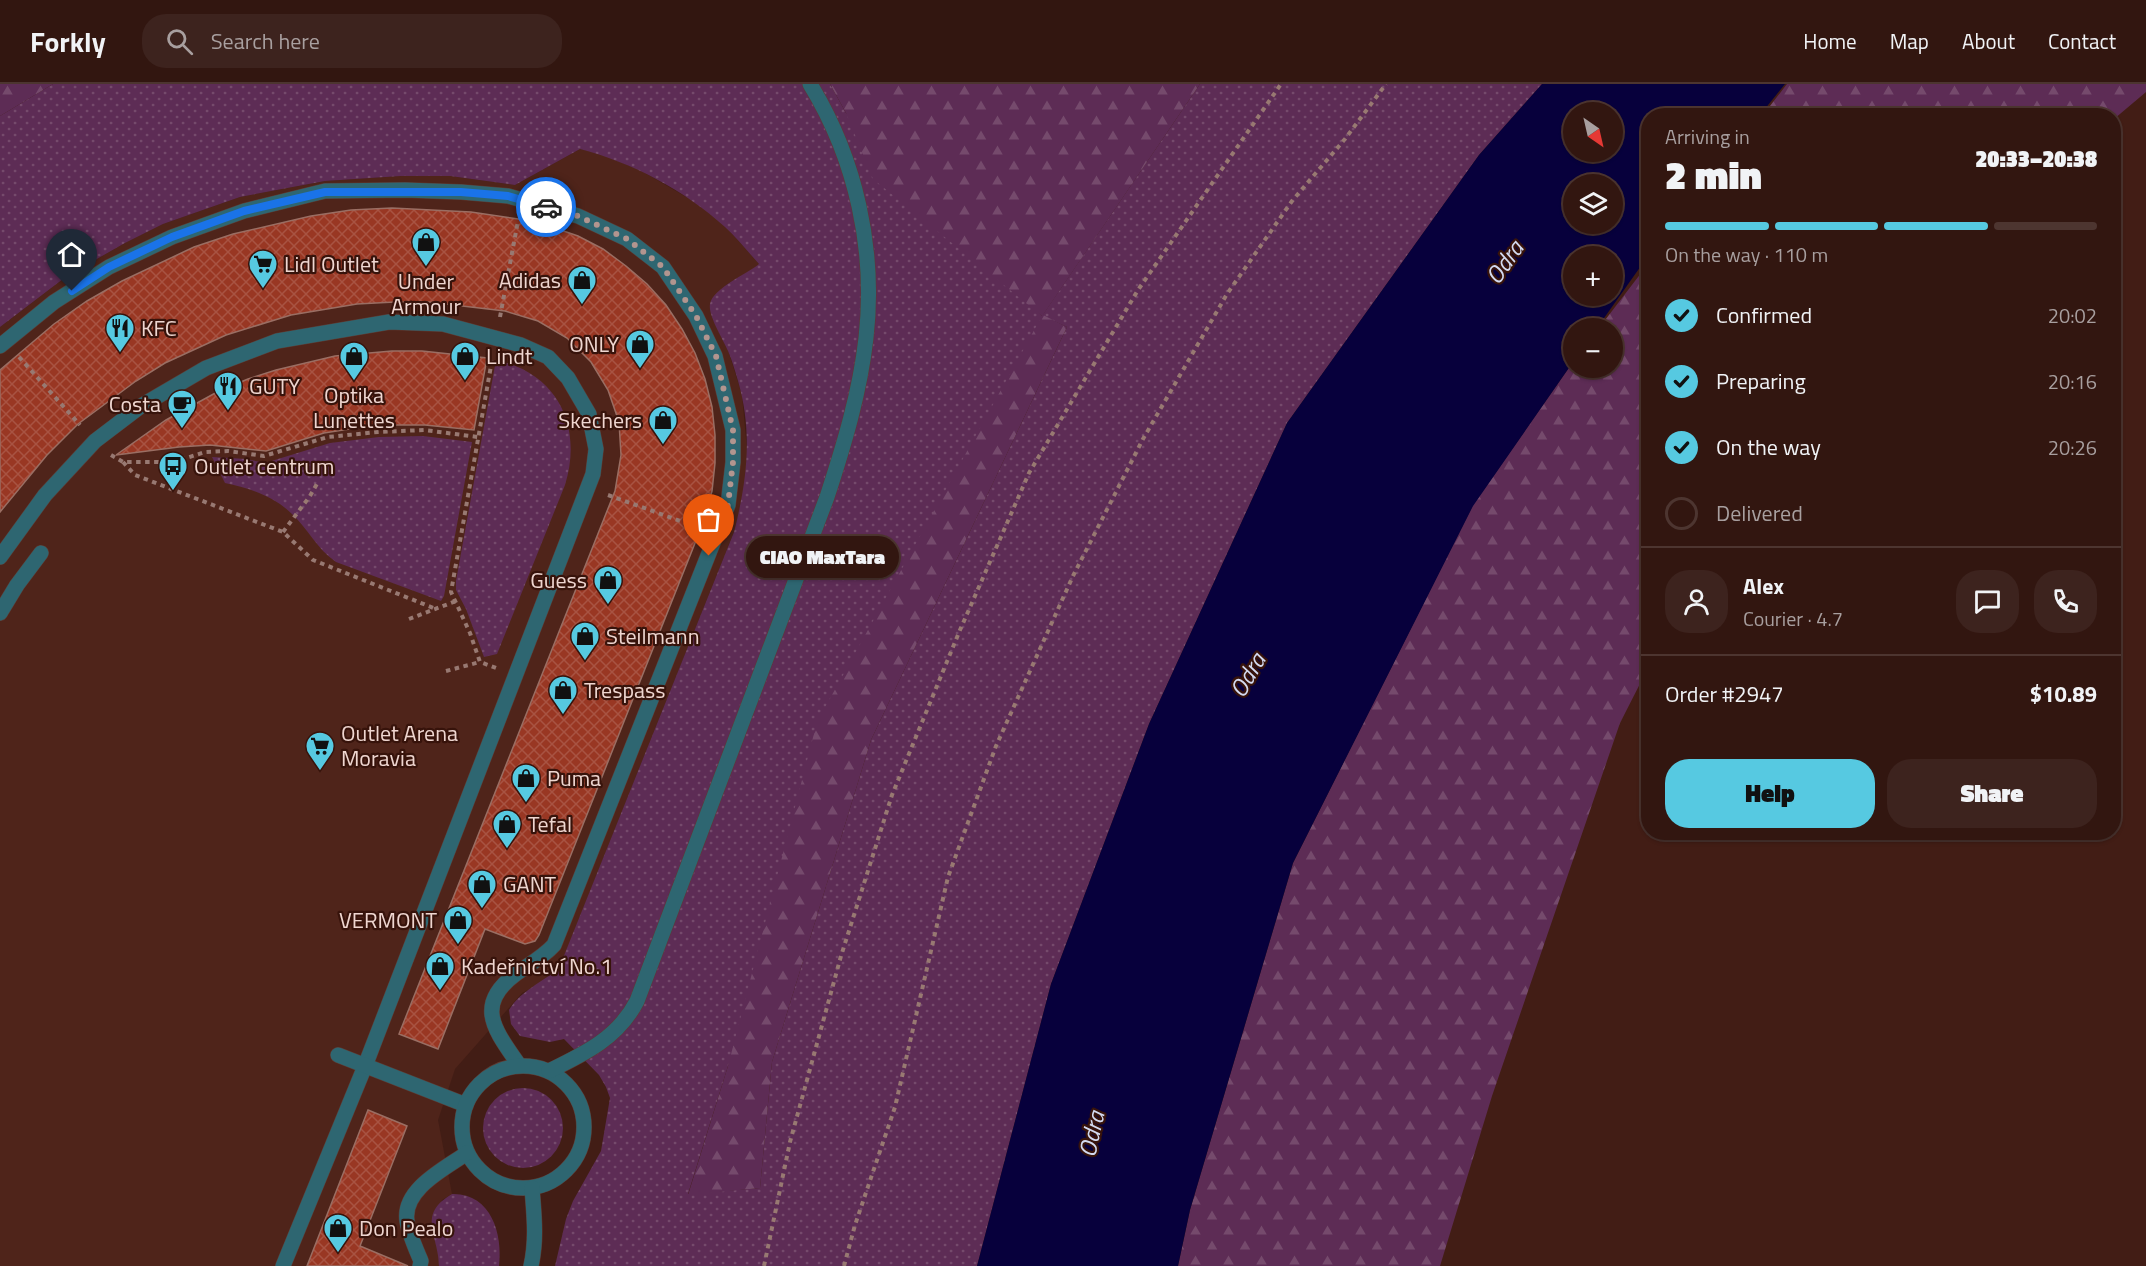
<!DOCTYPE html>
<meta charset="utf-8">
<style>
:root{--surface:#321610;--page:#3d231e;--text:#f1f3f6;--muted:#a89f9f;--line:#4d3530;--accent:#56c9e1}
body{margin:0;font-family:"Titillium Web",sans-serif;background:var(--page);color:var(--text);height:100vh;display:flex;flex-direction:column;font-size:22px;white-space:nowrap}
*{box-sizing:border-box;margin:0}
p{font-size:20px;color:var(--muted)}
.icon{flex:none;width:33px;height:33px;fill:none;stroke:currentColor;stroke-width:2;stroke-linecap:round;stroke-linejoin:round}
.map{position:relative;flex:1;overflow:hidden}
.side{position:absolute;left:1641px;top:24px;width:480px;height:732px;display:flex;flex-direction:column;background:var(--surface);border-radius:24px;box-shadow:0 2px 4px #0004,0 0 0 2px var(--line)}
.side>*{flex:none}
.needle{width:39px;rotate:146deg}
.buttons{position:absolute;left:1563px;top:18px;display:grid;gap:12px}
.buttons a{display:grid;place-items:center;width:60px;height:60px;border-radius:50%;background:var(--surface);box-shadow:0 2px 4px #0004,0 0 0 2px var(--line);font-size:30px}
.pin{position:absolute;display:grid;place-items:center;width:51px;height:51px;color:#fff;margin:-62px -26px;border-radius:50% 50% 50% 0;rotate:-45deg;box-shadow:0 0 6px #0007}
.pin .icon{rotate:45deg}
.courier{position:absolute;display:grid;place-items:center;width:60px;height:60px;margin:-30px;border:4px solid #1a73e8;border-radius:50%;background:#fff;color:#222;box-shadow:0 2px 8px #0007}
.bubble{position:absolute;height:42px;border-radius:21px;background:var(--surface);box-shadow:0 2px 4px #0004,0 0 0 2px var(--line);font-size:20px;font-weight:800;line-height:42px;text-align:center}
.overview em{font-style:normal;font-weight:800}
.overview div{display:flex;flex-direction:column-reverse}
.overview{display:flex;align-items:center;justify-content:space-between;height:102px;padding:0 24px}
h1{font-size:39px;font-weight:800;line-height:45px}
.bar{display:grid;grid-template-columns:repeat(4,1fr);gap:9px 6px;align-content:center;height:72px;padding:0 24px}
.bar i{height:8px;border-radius:4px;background:var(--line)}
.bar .on{background:var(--accent)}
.bar p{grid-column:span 4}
.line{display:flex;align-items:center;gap:15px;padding:0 24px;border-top:2px solid var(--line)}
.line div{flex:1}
.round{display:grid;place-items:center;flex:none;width:63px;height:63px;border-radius:24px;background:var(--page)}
ol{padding:0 24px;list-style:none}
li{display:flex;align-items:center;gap:18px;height:66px}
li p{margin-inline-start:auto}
li .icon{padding:6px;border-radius:50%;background:var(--accent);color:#111;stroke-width:4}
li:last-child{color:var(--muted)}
li i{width:33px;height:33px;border:3px solid var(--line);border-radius:50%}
.cta{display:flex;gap:12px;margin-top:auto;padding:12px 24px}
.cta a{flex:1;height:69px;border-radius:24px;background:var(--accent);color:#111;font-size:24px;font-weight:800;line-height:69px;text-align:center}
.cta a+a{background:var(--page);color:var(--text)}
header{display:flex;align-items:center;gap:36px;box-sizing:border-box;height:84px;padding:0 30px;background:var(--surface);border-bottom:2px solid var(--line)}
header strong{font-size:28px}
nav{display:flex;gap:33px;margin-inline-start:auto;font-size:21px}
.search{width:420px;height:54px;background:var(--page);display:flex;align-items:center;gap:15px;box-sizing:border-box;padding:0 21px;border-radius:24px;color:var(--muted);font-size:22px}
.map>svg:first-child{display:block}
.built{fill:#4f241a}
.green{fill:url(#green-dots);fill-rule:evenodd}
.forest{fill:url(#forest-firs)}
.water{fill:#07003c;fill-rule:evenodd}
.building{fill:url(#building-cross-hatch);stroke:#9a6e63;stroke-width:1.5}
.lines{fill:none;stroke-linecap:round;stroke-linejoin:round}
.minor-casing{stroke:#5e3b33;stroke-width:16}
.path{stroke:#987972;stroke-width:4;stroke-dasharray:4.5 4.5;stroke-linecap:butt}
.minor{stroke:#2e6671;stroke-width:15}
.done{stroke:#b2958f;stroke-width:6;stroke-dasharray:0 10.8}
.route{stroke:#1a73e8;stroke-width:8}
.labels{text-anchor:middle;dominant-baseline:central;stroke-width:4.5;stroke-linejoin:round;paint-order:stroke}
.poi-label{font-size:22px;fill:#efd6d0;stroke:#37130b;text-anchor:start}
.water-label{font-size:24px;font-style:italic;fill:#d3daf1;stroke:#37130b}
</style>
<header>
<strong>Forkly</strong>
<div class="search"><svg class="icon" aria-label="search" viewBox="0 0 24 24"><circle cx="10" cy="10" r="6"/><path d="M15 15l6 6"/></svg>Search here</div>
<nav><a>Home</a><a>Map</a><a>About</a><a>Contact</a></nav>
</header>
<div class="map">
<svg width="2146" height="1182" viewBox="0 0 2146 1182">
<defs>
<pattern id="green-dots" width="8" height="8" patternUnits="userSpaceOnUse" patternTransform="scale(1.5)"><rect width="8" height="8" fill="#5d2c55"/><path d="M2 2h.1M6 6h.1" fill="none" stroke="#754a6c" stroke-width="1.8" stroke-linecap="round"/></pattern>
<pattern id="forest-firs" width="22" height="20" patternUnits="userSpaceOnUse" patternTransform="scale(1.5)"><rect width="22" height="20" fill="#5d2c55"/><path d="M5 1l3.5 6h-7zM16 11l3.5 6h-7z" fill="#754a6c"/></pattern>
<pattern id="building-cross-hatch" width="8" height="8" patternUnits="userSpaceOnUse" patternTransform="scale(1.5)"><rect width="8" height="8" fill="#993723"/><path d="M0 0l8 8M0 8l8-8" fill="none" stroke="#a85342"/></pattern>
</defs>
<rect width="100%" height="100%" fill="#421d15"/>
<!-- built -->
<polygon class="built" points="580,65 601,70 640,86 700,121 727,144 760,181 726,201 711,231 729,269 742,311 748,377 743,415 734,448 559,885 545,897 522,909 455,985 438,1036 452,1110 442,1116 431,1142 439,1169 439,1182 0,1182 0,243 67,192 125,159 163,140 240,113 325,97 401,92 450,92 515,101"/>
<!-- green -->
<g class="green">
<path d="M53 0H830L846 29 1042 232 1200 0H1542L1479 71 1287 339 1149 640 1051 900 977 1182H555L566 1135 573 1117 601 1067 610 1014 606 1003 599 991 564 955 550 958 520 952 511 940 509 926C521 906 542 899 559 884L734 448C747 398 753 348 738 297 735 287 732 276 728 267 723 255 708 232 710 220 713 204 747 190 759 180 748 168 737 154 725 143 684 106 633 79 580 65L515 101 450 92H401L325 97 240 113 163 140 125 159 67 192 0 243V32ZM1043 232 1067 243 871 656 772 978 760 1104 688 1110 728 982Z"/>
<path d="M496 276C558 289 583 343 565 401L497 570 484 573 466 525 456 506V497Z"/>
<path d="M423 352 472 358 444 512 441 517 336 478C317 465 308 445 292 430 274 412 249 404 225 399L212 373 246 375 265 379 330 359 379 353Z"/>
<circle cx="523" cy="1044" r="40"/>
<path d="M452 1110C491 1109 503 1150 499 1182H439C439 1151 416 1131 452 1110Z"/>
</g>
<!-- forest -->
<g class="forest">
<polygon points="0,0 53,0 0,32"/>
<polygon points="830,0 1200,0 1043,231 1067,243 871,656 772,978 760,1104 688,1111 728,982 817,638 1042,232 873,95 846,29"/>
<polygon points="1787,0 2146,0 2146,8 2114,35 2114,32 1763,31"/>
<polygon points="1648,180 1648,584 1620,639 1492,1012 1440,1182 1178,1182 1190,1126 1293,779 1473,421 1573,278 1574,284 1612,284 1612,244 1599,244"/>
</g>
<!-- water -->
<path class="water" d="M1542 0H1785L1760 31 1648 32V172L1597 244H1574L1573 278 1473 422 1293 779 1190 1126 1178 1182H977L1051 900 1149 640 1287 339 1479 71ZM1574 28H1612V68H1574ZM1574 100H1612V140H1574ZM1574 172H1612V212H1574Z"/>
<!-- building -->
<g class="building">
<polygon points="392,124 471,128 525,136 552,143 578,152 603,165 626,182 647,200 666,221 682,245 695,269 705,295 712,323 715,351 715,379 712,407 703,439 539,851 535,857 525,860 485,845 438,965 399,950 615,407 621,371 619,338 608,306 591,278 567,254 538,237 505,227 428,218 395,218 357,220 291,231 226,251 165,279 136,297 78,340 47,371 0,428 0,286 54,240 87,217 122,197 194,163 233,150 311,132 351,126"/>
<polygon points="392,267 422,267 487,274 474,346 425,341 375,341 324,349 266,367 210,361 179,363 116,371 166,336 219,307 248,295 276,286 335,272"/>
<polygon points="368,1026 407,1042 360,1162 408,1182 307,1182"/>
</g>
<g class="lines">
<!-- minor casing -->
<g class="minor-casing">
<g id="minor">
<path d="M0 262 54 218 109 183 172 153 244 127 325 107 405 106 461 108 508 112 578 132 627 155 663 183 696 232 715 272 733 346V378L728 421 554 861C543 873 530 880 517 889 473 921 495 946 519 981"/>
<polyline points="0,473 45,411 95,357 141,322 206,284 277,257 389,238 443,240 521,261 548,273 568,294 589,330 596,365 593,390 365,982 283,1182"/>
<polyline points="0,529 17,501 41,469"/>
<polyline points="338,971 466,1021"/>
<circle cx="523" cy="1043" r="61"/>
<path d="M549 987C584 970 618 954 637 917L827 413C844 361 860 308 866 254 876 166 856 75 810 0"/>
<path d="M420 1182 421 1177C416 1165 409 1150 407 1137 402 1105 446 1084 467 1069"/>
<path d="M531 1182C537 1155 534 1131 532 1104"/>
</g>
</g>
<!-- path -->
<g class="path">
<polyline points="500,233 518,137"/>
<polyline points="19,273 80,341"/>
<polyline points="492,276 451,508 470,549 480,578 496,584"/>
<polyline points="111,371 123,378 174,378 205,368 228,367 264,372 328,353 378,348 424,346 478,353"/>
<polyline points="123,378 135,391 283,448 313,476 436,525"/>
<polyline points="608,411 697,443"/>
<polyline points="283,448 310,412 318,398"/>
<polyline points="409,535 456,517"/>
<polyline points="446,587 480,578"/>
<polyline points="764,1182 790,1058 841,872 892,711 960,546 1029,389 1138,206 1281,0"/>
<polyline points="844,1182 855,1141 895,1023 948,793 996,662 1073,492 1143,355 1227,210 1292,117 1345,55 1386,0"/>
</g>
<!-- minor -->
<use href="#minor" class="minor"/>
</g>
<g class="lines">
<!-- done -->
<polyline class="done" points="546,123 578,132 627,155 663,183 696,232 716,272 733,346 733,378 728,421 709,472"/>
<!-- route -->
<polyline class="route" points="72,207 109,183 172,153 244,127 325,108 461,108 508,112 546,123"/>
</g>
<!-- icons -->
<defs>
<g id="shop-pin" transform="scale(1.5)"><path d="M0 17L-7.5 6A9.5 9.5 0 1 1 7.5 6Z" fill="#56c9e1" stroke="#37130b"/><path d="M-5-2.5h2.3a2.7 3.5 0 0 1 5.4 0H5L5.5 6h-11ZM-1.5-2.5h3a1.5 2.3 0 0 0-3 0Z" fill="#111"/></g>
<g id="supermarket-pin" transform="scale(1.5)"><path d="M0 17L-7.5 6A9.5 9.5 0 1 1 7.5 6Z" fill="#56c9e1" stroke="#37130b"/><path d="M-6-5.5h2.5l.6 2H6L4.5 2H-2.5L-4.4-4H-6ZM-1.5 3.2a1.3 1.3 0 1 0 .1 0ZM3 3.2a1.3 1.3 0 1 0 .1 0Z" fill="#111"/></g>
<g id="restaurant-pin" transform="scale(1.5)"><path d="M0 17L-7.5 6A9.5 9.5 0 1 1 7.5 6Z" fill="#56c9e1" stroke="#37130b"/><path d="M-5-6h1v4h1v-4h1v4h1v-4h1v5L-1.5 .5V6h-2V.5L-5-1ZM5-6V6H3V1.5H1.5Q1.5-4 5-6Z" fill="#111"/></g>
<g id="cafe-pin" transform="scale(1.5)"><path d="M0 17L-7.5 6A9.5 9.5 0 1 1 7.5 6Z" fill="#56c9e1" stroke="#37130b"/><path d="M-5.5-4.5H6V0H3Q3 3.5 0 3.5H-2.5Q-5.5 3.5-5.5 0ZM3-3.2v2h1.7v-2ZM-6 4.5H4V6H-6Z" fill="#111"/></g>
<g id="bus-pin" transform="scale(1.5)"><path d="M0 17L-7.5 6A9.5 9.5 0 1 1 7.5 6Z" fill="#56c9e1" stroke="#37130b"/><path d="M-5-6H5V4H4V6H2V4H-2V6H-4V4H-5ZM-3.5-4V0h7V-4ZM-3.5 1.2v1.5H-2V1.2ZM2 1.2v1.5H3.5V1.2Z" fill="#111"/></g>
</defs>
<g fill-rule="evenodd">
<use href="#shop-pin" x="426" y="158"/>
<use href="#supermarket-pin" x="263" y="180"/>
<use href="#shop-pin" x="582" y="196"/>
<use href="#restaurant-pin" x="120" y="244"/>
<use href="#shop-pin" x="640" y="260"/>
<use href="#shop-pin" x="354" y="272"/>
<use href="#shop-pin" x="465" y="272"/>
<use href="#restaurant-pin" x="228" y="302"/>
<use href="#cafe-pin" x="182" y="320"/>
<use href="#shop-pin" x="663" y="336"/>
<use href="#bus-pin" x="173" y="382"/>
<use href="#shop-pin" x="608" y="496"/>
<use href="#shop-pin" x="585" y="552"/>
<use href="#shop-pin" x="563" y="606"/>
<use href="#supermarket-pin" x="320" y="662"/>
<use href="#shop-pin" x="526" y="694"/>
<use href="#shop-pin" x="507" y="740"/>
<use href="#shop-pin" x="482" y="800"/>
<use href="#shop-pin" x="458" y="836"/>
<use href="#shop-pin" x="440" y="882"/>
<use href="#shop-pin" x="338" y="1144"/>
</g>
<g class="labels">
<!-- poi labels -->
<g class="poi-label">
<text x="284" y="180">Lidl Outlet</text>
<text x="561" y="196" text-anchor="end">Adidas</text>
<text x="426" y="197" text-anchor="middle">Under<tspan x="426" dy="25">Armour</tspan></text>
<text x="141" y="244">KFC</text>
<text x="619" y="260" text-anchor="end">ONLY</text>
<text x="486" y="272">Lindt</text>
<text x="249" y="302">GUTY</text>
<text x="354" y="311" text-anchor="middle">Optika<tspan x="354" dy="25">Lunettes</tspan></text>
<text x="161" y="320" text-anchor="end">Costa</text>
<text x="642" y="336" text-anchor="end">Skechers</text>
<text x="194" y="382">Outlet centrum</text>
<text x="587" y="496" text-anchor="end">Guess</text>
<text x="606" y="552">Steilmann</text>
<text x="584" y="606">Trespass</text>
<text x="341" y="649">Outlet Arena<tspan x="341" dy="25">Moravia</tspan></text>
<text x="547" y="694">Puma</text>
<text x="528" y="740">Tefal</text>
<text x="503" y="800">GANT</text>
<text x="437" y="836" text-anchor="end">VERMONT</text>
<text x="461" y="882">Kadeřnictví No.1</text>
<text x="359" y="1144">Don Pealo</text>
</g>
<!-- water labels -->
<g class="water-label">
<text transform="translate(1504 178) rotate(-55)">Odra</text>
<text transform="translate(1247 591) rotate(-60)">Odra</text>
<text transform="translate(1091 1050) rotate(-78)">Odra</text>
</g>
</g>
</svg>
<div class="buttons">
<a><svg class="needle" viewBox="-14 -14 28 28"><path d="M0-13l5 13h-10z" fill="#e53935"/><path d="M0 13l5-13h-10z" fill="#a89f9f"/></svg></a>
<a><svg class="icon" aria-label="layers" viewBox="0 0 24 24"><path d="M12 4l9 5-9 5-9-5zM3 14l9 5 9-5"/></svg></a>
<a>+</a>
<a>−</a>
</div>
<div class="pin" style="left:709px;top:472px;background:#ea580c"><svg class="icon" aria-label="bag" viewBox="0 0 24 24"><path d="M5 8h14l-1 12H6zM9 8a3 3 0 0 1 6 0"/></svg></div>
<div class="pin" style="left:72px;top:207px;background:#1f2937"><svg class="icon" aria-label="home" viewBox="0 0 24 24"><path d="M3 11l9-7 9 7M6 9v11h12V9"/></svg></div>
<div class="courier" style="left:546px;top:123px"><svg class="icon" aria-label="car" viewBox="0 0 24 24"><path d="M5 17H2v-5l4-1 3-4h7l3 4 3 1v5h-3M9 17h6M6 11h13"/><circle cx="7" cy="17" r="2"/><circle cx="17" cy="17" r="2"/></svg></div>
<div class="bubble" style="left:746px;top:452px;width:153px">CIAO MaxTara</div>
<section class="side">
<div class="overview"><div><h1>2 min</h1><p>Arriving in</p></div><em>20:33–20:38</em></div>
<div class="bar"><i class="on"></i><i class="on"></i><i class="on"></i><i></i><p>On the way · 110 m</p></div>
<ol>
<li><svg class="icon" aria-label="check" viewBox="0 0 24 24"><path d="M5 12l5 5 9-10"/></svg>Confirmed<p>20:02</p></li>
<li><svg class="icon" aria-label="check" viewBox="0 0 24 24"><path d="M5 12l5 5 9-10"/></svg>Preparing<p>20:16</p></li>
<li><svg class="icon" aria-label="check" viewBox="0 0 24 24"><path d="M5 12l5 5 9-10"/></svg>On the way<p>20:26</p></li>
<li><i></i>Delivered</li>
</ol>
<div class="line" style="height:108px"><a class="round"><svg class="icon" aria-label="person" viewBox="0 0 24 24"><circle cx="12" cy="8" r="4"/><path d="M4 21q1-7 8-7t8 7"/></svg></a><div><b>Alex</b><p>Courier · 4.7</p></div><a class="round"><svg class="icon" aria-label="chat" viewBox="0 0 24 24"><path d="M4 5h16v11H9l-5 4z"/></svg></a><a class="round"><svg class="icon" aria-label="phone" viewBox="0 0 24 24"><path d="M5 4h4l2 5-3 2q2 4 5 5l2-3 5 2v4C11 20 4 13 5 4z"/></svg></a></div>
<div class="line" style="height:78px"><div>Order #2947</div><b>$10.89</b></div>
<div class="cta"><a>Help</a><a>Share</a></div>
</section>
</div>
